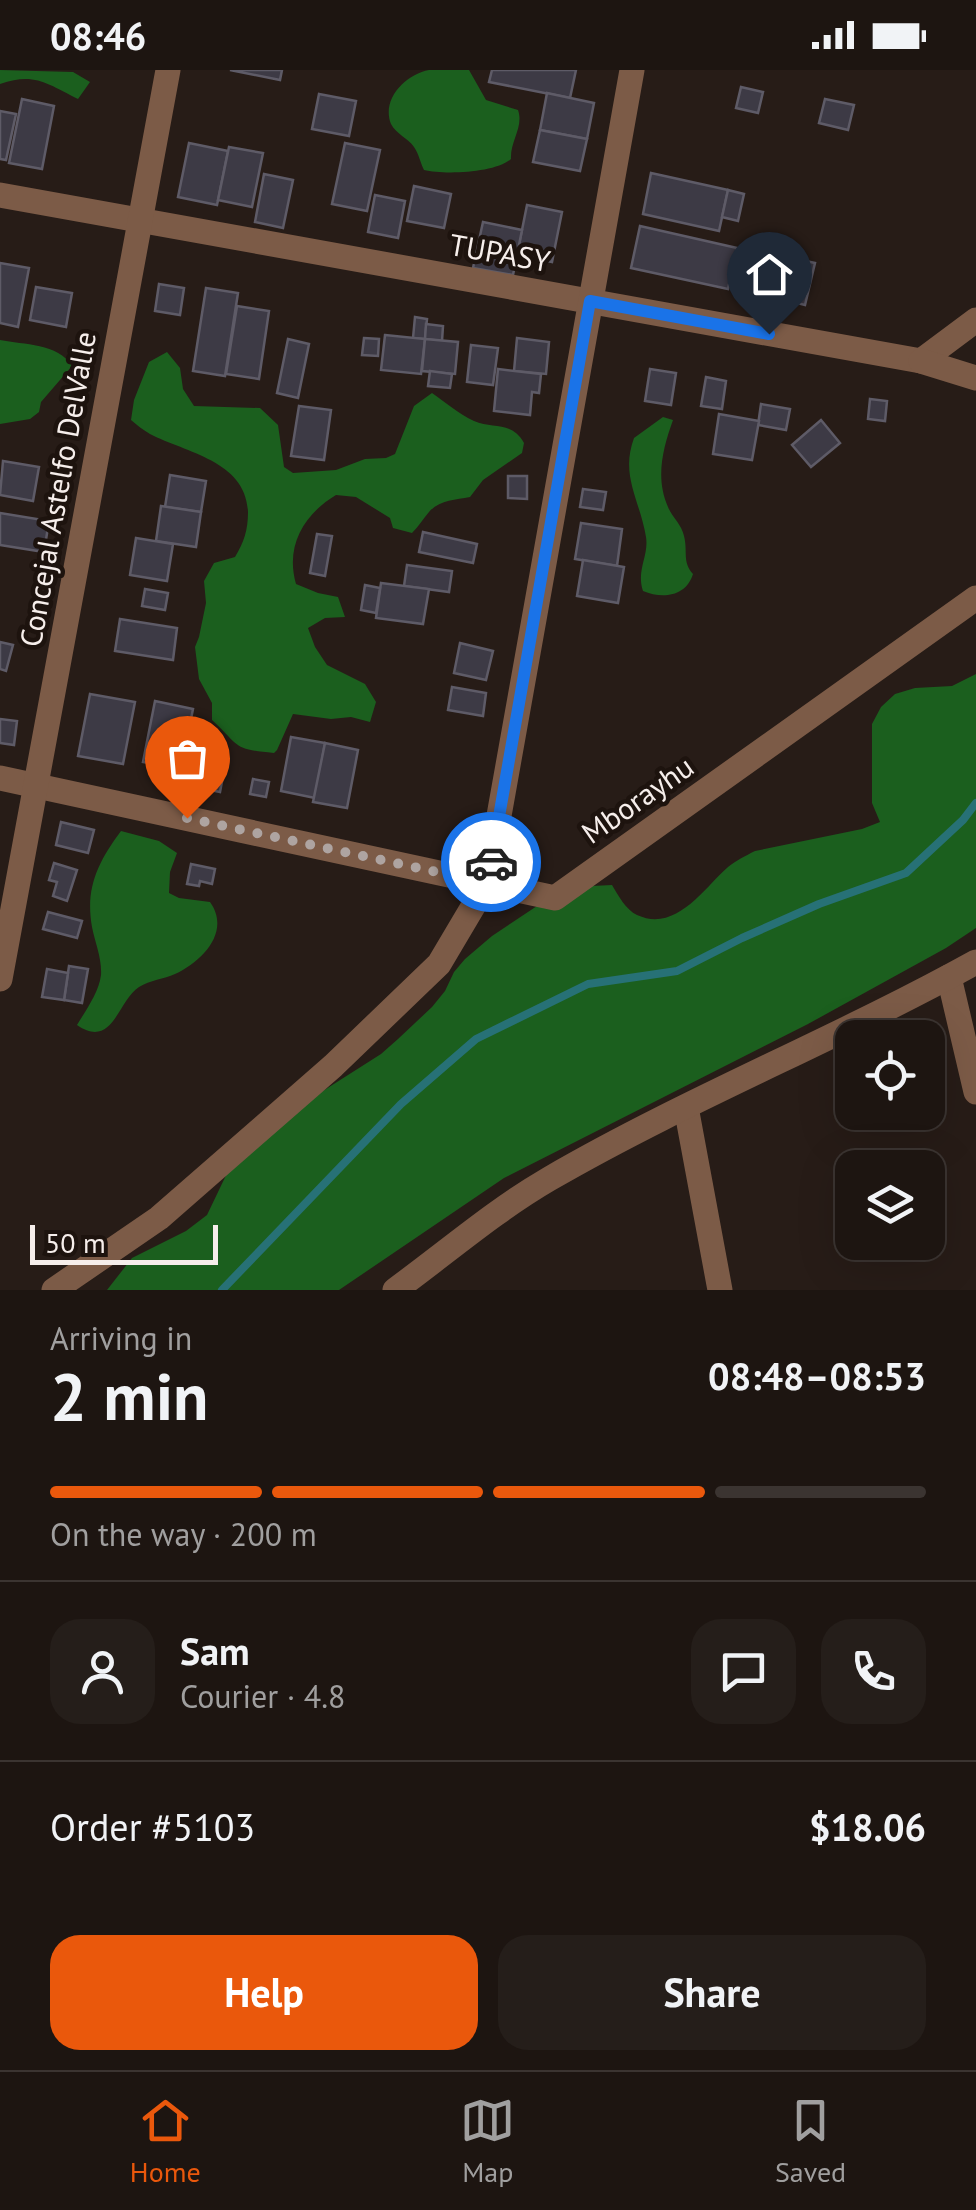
<!DOCTYPE html>
<meta charset="utf-8">
<style>
:root{--surface:#1d1511;--page:#251e1a;--text:#f1f3f6;--muted:#a09f9f;--line:#3b3431;--accent:#ea580c}
body{margin:0;font-family:"PT Sans",sans-serif;background:var(--page);color:var(--text);height:100vh;display:flex;flex-direction:column;font-size:38px;white-space:nowrap}
*{box-sizing:border-box;margin:0}
p{font-size:32px;color:var(--muted)}
.icon{flex:none;width:55px;height:55px;fill:none;stroke:currentColor;stroke-width:2;stroke-linecap:round;stroke-linejoin:round}
.map{position:relative;height:1220px;overflow:hidden}
.drawer{display:flex;flex-direction:column;background:var(--surface);flex:1}
.drawer>*{flex:none}
.controls{position:absolute;left:835px;top:950px;display:grid;gap:20px}
.controls a{display:grid;place-items:center;width:110px;height:110px;border-radius:20px;background:var(--surface);box-shadow:0 10px 40px #0002,0 0 0 2px var(--line);font-size:50px}
.scale{position:absolute;left:30px;bottom:25px;width:188px;box-sizing:border-box;padding-left:10px;border:5px solid #f6eeeb;border-top:0;font-size:28px;line-height:35px;white-space:nowrap;color:#f6eeeb;-webkit-text-stroke:8px #1d130e;paint-order:stroke}
.pin{position:absolute;display:grid;place-items:center;width:85px;height:85px;color:#fff;margin:-102px -42px;border-radius:50% 50% 50% 0;rotate:-45deg;box-shadow:0 0 10px #0007}
.pin .icon{rotate:45deg}
.courier{position:absolute;display:grid;place-items:center;width:100px;height:100px;margin:-50px;border:8px solid #1a73e8;border-radius:50%;background:#fff;color:#222;box-shadow:0 2px 12px #0007}
.overview em{font-style:normal;font-weight:700}
.overview div{display:flex;flex-direction:column-reverse}
.overview{display:flex;align-items:center;justify-content:space-between;height:170px;padding:0 50px}
h1{font-size:65px;font-weight:700;line-height:75px}
.bar{display:grid;grid-template-columns:repeat(4,1fr);gap:15px 10px;align-content:center;height:120px;padding:0 50px}
.bar i{height:12px;border-radius:8px;background:var(--line)}
.bar .selected{background:var(--accent)}
.bar p{grid-column:span 4}
.line{display:flex;align-items:center;gap:25px;padding:0 50px;border-top:2px solid var(--line)}
.line div{flex:1}
.round{display:grid;place-items:center;flex:none;width:105px;height:105px;border-radius:30px;background:var(--page)}
.action{display:flex;gap:20px;margin-top:auto;padding:20px 50px}
.action a{flex:1;height:115px;border-radius:30px;background:var(--accent);color:#fff;font-size:40px;font-weight:700;line-height:115px;text-align:center}
.action a+a{background:var(--page);color:var(--text)}
.status{display:flex;justify-content:space-between;align-items:center;height:70px;padding:0 50px;background:var(--surface);direction:ltr}
.status svg{height:28px;fill:currentColor}
.tab-bar{display:flex;justify-content:space-around;align-items:center;height:140px;border-top:2px solid var(--line);background:var(--surface);font-size:28px;color:var(--muted)}
.tab-bar a{display:grid;justify-items:center;gap:5px}
.tab-bar .selected{color:var(--accent)}
.map>svg:first-child{display:block}
.forest{fill:#1b5f1e}
.lines{fill:none;stroke-linecap:round;stroke-linejoin:round}
.stream{stroke:#277176;stroke-width:8}
.building{fill:#3d3a45;stroke:#5e5b67;stroke-width:2.5}
.street{stroke:#7c5b47;stroke-width:25}
.done{stroke:#aea4a1;stroke-width:10;stroke-dasharray:0 18}
.route{stroke:#1a73e8;stroke-width:12}
.labels{text-anchor:middle;dominant-baseline:central;stroke-width:9;stroke-linejoin:round;paint-order:stroke}
.street-label{font-size:30px;fill:#f6eeeb;stroke:#1d130e}
</style>
<div class="status"><b>08:46</b><svg viewBox="0 0 49 12"><path d="M0 12V9h3v3zM5 12V6h3v6zM10 12V3h3v9zM15 12V0h3v12zM26 1h20v11H26zM47 4h2v5h-2z"/></svg></div>
<div class="map">
<svg width="976" height="1220" viewBox="0 0 976 1220">
<rect width="100%" height="100%" fill="#271c17"/>
<!-- forest -->
<g class="forest">
<path d="M0 0 73 2 90 12 78 29C47 14 35 2 0 14Z"/>
<path d="M429 0H469L486 30 518 40C524 57 510 71 511 89 496 103 444 105 424 100 420 92 419 84 414 77 408 68 396 64 391 54 381 29 406 4 429 0Z"/>
<path d="M0 270C24 275 58 273 72 296L41 332 39 342 30 349 0 354Z"/>
<path d="M167 282 180 298 183 319 194 336 260 338 278 355 284 397 293 403 336 400 365 389 386 388 395 384 414 336 432 323C445 332 459 344 474 351 493 359 512 351 524 373L522 383 483 410 470 427C455 430 439 430 429 442 423 449 419 456 412 463L393 458 390 448 356 427 336 425C304 444 285 476 296 514L318 523 338 527 345 547 325 548 308 558 315 577 327 595 365 614 376 632 370 652 351 647 331 649 293 644 277 680 274 683C232 679 241 677 212 650V633L199 609 195 577 199 567 206 533 204 511 214 493 235 487C244 472 248 460 248 442 246 391 187 383 150 364 143 360 137 355 131 350L134 330 149 292Z"/>
<path d="M663 347 673 350C663 378 655 408 668 437 672 447 682 455 684 466 688 481 682 492 693 504 686 527 662 529 643 521 636 500 649 486 646 467 640 430 620 406 634 368Z"/>
<path d="M976 604V858L946 878 808 954 504 1108 339 1220H107L132 1188 186 1161 207 1145 230 1097 304 1033 381 984 398 969 432 937 445 921 454 902 465 889 492 866 537 836 592 816 612 815C618 825 626 840 637 845 676 863 704 818 728 797 737 790 745 786 755 781L862 759 880 752 872 733V654L881 637 895 624 915 618 952 616Z"/>
<path d="M121 761 159 771 177 783 170 802 169 823 179 828 210 832C231 861 203 891 175 904 164 909 150 910 139 917 118 930 113 980 77 955 86 940 99 922 101 905 102 888 95 873 92 857 85 818 98 792 121 761Z"/>
</g>
<g class="lines">
<!-- stream -->
<polyline class="stream" points="222,1220 401,1034 476,969 588,914 677,901 742,868 819,834 906,803 963,750 976,733"/>
</g>
<!-- building -->
<g class="building">
<polygon points="230,0 282,0 280,10"/>
<polygon points="492,0 576,0 570,28 489,12"/>
<polygon points="741,17 763,22 758,43 736,38"/>
<polygon points="547,23 594,33 587,69 540,60"/>
<polygon points="319,24 356,31 349,66 312,59"/>
<polygon points="22,29 54,36 42,99 9,93"/>
<polygon points="825,29 854,35 848,60 819,53"/>
<polygon points="0,41 16,44 6,90 0,89"/>
<polygon points="540,60 587,69 580,101 533,92"/>
<polygon points="189,73 228,81 217,135 178,127"/>
<polygon points="345,73 380,80 367,141 332,134"/>
<polygon points="229,77 263,83 252,137 218,130"/>
<polygon points="651,103 728,120 719,161 643,144"/>
<polygon points="264,104 293,110 283,158 255,152"/>
<polygon points="414,116 451,124 444,158 407,151"/>
<polygon points="728,120 744,124 738,151 722,147"/>
<polygon points="375,125 405,131 398,168 368,162"/>
<polygon points="527,135 562,142 552,192 517,185"/>
<polygon points="483,152 522,160 513,205 473,198"/>
<polygon points="640,156 737,178 728,219 631,198"/>
<polygon points="769,183 815,193 805,235 760,224"/>
<polygon points="0,193 29,198 18,257 0,253"/>
<polygon points="159,214 184,218 180,245 155,241"/>
<polygon points="36,217 72,223 66,257 30,250"/>
<polygon points="206,218 238,223 225,306 193,301"/>
<polygon points="237,236 269,241 259,309 226,304"/>
<polygon points="415,247 427,249 425,269 413,268"/>
<polygon points="426,254 443,256 442,271 425,269"/>
<polygon points="385,265 425,269 421,304 381,300"/>
<polygon points="364,268 379,269 378,286 362,285"/>
<polygon points="517,268 549,272 546,304 514,301"/>
<polygon points="288,269 309,274 298,328 277,323"/>
<polygon points="425,269 458,272 455,304 422,301"/>
<polygon points="471,275 498,278 493,315 467,312"/>
<polygon points="498,299 541,304 539,323 532,322 530,345 494,341"/>
<polygon points="650,299 676,303 671,335 645,331"/>
<polygon points="430,301 452,304 450,318 428,316"/>
<polygon points="706,307 726,311 722,339 701,336"/>
<polygon points="870,329 887,331 885,351 868,349"/>
<polygon points="761,334 790,339 786,360 758,355"/>
<polygon points="299,336 331,340 324,390 291,386"/>
<polygon points="719,344 759,351 752,390 713,384"/>
<polygon points="821,350 840,373 811,397 792,375"/>
<polygon points="3,391 39,397 33,431 0,425"/>
<polygon points="170,405 206,411 201,442 165,437"/>
<polygon points="508,406 527,406 527,429 508,428"/>
<polygon points="583,419 606,422 603,440 580,437"/>
<polygon points="161,436 201,442 196,477 156,471"/>
<polygon points="0,443 49,451 44,482 0,475"/>
<polygon points="581,453 622,459 617,496 575,489"/>
<polygon points="423,462 477,474 473,493 419,482"/>
<polygon points="317,464 332,466 325,506 310,503"/>
<polygon points="136,468 173,474 167,511 130,505"/>
<polygon points="583,490 624,497 618,533 577,526"/>
<polygon points="407,495 452,501 449,522 404,516"/>
<polygon points="381,513 429,519 423,554 376,548"/>
<polygon points="365,515 380,518 376,543 361,540"/>
<polygon points="145,519 168,523 165,540 142,536"/>
<polygon points="120,549 177,558 173,590 115,581"/>
<polygon points="0,572 13,575 6,601 0,599"/>
<polygon points="460,573 493,581 486,610 454,603"/>
<polygon points="452,617 486,623 483,646 448,640"/>
<polygon points="90,624 135,632 123,694 78,686"/>
<polygon points="155,631 193,639 181,699 143,692"/>
<polygon points="0,649 17,651 14,675 0,673"/>
<polygon points="291,667 325,673 315,728 281,721"/>
<polygon points="325,673 358,680 347,738 313,732"/>
<polygon points="202,680 227,685 220,722 195,717"/>
<polygon points="253,709 269,712 266,727 250,724"/>
<polygon points="61,752 94,760 88,783 56,775"/>
<polygon points="54,793 77,800 67,831 53,826 57,812 49,810"/>
<polygon points="191,794 215,799 212,814 200,811 199,816 187,814"/>
<polygon points="48,842 82,851 77,868 43,859"/>
<polygon points="69,896 88,899 82,933 64,930"/>
<polygon points="47,899 68,903 64,930 42,927"/>
</g>
<g class="lines">
<!-- street -->
<g class="street">
<polyline points="0,125 921,291 976,250"/>
<polyline points="921,291 976,308"/>
<polyline points="0,708 555,828 976,528"/>
<polyline points="949,907 976,1022"/>
<polyline points="0,909 168,0"/>
<polyline points="686,1037 720,1220"/>
<polyline points="54,1220 159,1148 333,996 439,894 487,813 632,0"/>
<path d="M395 1220C446 1183 494 1141 549 1109 687 1029 837 969 976 892"/>
</g>
</g>
<g class="lines">
<!-- done -->
<polyline class="done" points="187,748 488,813 491,792"/>
<!-- route -->
<polyline class="route" points="491,792 590,231 769,264"/>
</g>
<g class="labels">
<!-- street labels -->
<g class="street-label">
<text transform="translate(500 182) rotate(10)">TUPASY</text>
<text transform="translate(57 419) rotate(-80)">Concejal Astelfo DelValle</text>
<text transform="translate(637 729) rotate(-35)">Mborayhu</text>
</g>
</g>
</svg>
<div class="controls">
<a><svg class="icon" aria-label="locate" viewBox="0 0 24 24"><circle cx="12" cy="12" r="6"/><path d="M12 2v4M12 18v4M2 12h4M18 12h4"/></svg></a>
<a><svg class="icon" aria-label="layers" viewBox="0 0 24 24"><path d="M12 4l9 5-9 5-9-5zM3 14l9 5 9-5"/></svg></a>
</div>
<div class="scale">50 m</div>
<div class="pin" style="left:187px;top:748px;background:#ea580c"><svg class="icon" aria-label="bag" viewBox="0 0 24 24"><path d="M5 8h14l-1 12H6zM9 8a3 3 0 0 1 6 0"/></svg></div>
<div class="pin" style="left:769px;top:264px;background:#1f2937"><svg class="icon" aria-label="home" viewBox="0 0 24 24"><path d="M3 11l9-7 9 7M6 9v11h12V9"/></svg></div>
<div class="courier" style="left:491px;top:792px"><svg class="icon" aria-label="car" viewBox="0 0 24 24"><path d="M5 17H2v-5l4-1 3-4h7l3 4 3 1v5h-3M9 17h6M6 11h13"/><circle cx="7" cy="17" r="2"/><circle cx="17" cy="17" r="2"/></svg></div>
</div>
<section class="drawer">
<div class="overview"><div><h1>2 min</h1><p>Arriving in</p></div><em>08:48–08:53</em></div>
<div class="bar"><i class="selected"></i><i class="selected"></i><i class="selected"></i><i></i><p>On the way · 200 m</p></div>
<div class="line" style="height:180px"><a class="round"><svg class="icon" aria-label="person" viewBox="0 0 24 24"><circle cx="12" cy="8" r="4"/><path d="M4 21q1-7 8-7t8 7"/></svg></a><div><b>Sam</b><p>Courier · 4.8</p></div><a class="round"><svg class="icon" aria-label="chat" viewBox="0 0 24 24"><path d="M4 5h16v11H9l-5 4z"/></svg></a><a class="round"><svg class="icon" aria-label="phone" viewBox="0 0 24 24"><path d="M5 4h4l2 5-3 2q2 4 5 5l2-3 5 2v4C11 20 4 13 5 4z"/></svg></a></div>
<div class="line" style="height:130px"><div>Order #5103</div><b>$18.06</b></div>
<div class="action"><a>Help</a><a>Share</a></div>
</section>
<nav class="tab-bar">
<a class="selected"><svg class="icon" aria-label="home" viewBox="0 0 24 24"><path d="M3 11l9-7 9 7M6 9v11h12V9"/></svg>Home</a>
<a><svg class="icon" aria-label="map" viewBox="0 0 24 24"><path d="M3 6l6-2 6 2 6-2v14l-6 2-6-2-6 2zM9 4v14M15 6v14"/></svg>Map</a>
<a><svg class="icon" aria-label="saved" viewBox="0 0 24 24"><path d="M7 4h10v16l-5-4-5 4z"/></svg>Saved</a>
</nav>
